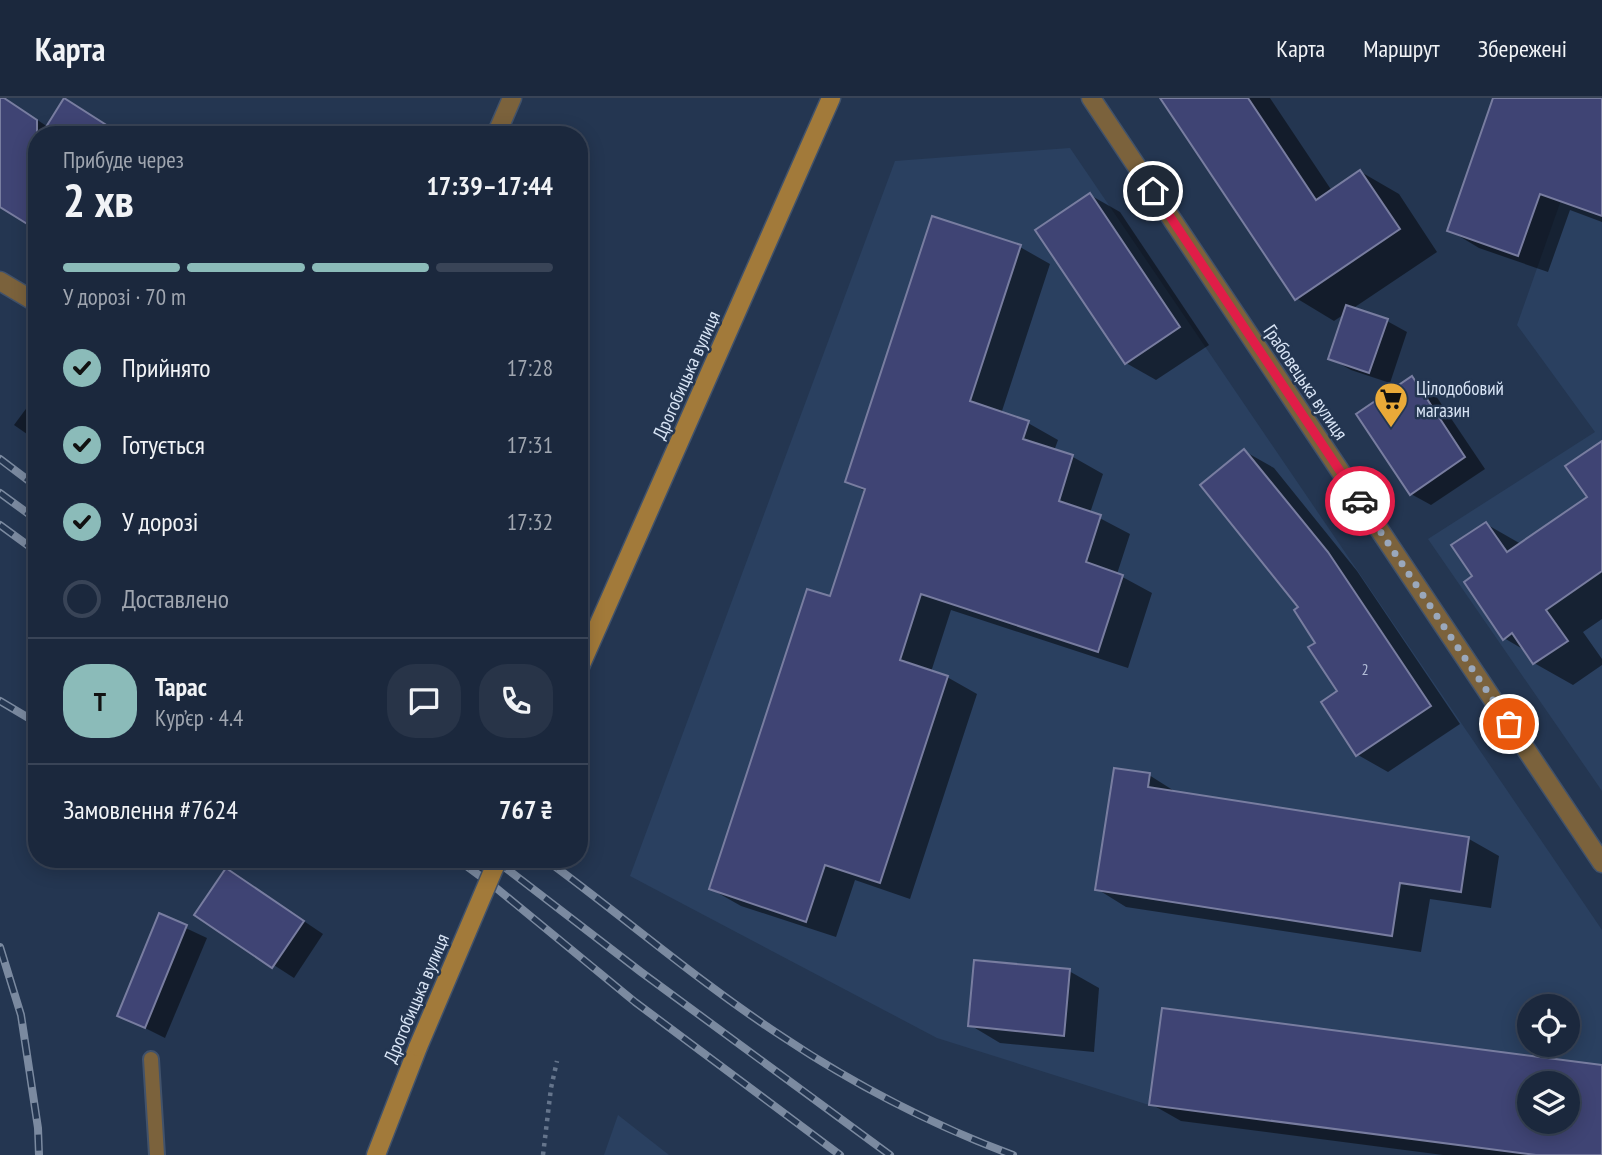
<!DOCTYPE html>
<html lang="uk">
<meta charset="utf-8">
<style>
:root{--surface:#1b283d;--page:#283448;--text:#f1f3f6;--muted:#a0a6b0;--line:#394457;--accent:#8bbbb9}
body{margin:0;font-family:"PT Sans Narrow",sans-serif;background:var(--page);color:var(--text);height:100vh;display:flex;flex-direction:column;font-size:26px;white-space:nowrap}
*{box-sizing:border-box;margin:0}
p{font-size:23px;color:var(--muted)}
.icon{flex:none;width:38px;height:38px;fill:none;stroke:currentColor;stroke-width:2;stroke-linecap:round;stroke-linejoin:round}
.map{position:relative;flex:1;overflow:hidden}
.drawer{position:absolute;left:28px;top:28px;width:560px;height:742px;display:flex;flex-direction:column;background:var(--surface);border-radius:28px;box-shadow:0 4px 18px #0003,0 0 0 2px var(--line)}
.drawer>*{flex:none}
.controls{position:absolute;left:1517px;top:896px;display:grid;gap:14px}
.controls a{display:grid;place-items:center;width:63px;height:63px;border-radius:50%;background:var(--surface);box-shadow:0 4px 18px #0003,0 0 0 2px var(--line);font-size:35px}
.pin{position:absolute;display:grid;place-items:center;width:60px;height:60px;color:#fff;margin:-30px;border:4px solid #fff;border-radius:50%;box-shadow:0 2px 7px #0007}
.courier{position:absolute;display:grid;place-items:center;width:70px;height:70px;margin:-35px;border:5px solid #e11d48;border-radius:50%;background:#fff;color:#222;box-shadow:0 2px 9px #0007}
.overview em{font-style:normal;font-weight:700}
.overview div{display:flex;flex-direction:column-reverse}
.overview{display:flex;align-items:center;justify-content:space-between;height:119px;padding:0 35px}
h1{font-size:46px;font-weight:700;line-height:52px}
.bar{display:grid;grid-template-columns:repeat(4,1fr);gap:10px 7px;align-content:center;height:84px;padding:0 35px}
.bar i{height:9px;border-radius:5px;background:var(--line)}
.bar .active{background:var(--accent)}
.bar p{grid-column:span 4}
.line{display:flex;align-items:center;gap:18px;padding:0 35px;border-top:2px solid var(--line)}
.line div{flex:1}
.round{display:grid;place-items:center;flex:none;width:74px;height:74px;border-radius:28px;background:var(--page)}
ol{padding:0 35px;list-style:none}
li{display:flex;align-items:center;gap:21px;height:77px}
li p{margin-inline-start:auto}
li .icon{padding:7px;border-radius:50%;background:var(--accent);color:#111;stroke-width:4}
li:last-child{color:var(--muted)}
li i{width:38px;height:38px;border:4px solid var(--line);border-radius:50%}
header{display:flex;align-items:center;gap:42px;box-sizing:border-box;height:98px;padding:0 35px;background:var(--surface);border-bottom:2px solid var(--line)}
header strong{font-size:33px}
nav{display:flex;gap:38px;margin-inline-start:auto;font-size:24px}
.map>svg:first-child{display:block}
.built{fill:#2a4060;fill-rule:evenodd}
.shadow{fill:#0007;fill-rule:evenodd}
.building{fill:#3f4474;stroke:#787da0;stroke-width:2;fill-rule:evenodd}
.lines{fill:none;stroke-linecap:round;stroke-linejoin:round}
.service-casing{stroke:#41526b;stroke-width:18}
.tertiary-casing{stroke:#41526b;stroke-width:21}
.secondary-casing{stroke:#41526b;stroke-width:21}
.path{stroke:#65758c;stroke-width:4.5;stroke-dasharray:3.5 5;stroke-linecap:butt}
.service{stroke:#7b623c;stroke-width:14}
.tertiary{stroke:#7b623c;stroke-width:18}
.secondary{stroke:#a27a3a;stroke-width:18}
.rail-casing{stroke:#7b8aa0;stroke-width:8}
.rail{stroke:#243651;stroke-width:5;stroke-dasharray:16;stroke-linecap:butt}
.secondary-bridge-casing{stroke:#41526b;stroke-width:21;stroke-linecap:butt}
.secondary-bridge{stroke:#a27a3a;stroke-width:18}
.done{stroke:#9aa8bc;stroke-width:7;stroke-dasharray:0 12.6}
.route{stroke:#e11d48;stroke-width:9}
.labels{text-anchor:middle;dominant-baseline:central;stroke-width:5;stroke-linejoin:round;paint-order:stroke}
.number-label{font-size:16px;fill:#b2bdd6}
.street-label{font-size:19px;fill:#d9e5f6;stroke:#243651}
.poi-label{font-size:19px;fill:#d9e5f6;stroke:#243651;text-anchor:start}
</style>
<header>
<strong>Карта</strong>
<nav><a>Карта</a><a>Маршрут</a><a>Збережені</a></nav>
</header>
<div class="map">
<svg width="1602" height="1057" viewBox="0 0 1602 1057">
<rect width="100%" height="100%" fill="#243651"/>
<!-- built -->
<g class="built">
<polygon points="1597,0 1602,0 1602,693 1428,441 1595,334 1517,227"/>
<path d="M1070 50 1602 832V1057L1149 1007 937 940 630 778 895 63ZM1530 908H1568V947H1530ZM1530 985H1568V1024H1530Z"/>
<polygon points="618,1017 669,1057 604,1057"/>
</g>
<!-- shadow -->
<g class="shadow">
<polygon points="0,0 4,0 48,29 121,37 37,37 0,107"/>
<polygon points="1162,0 1270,0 1332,93 1361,74 1399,96 1437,154 1352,211 1387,223 1407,234 1390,285 1351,272 1330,260 1346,215 1334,223 1296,200"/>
<polygon points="1495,0 1569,0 1602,12 1602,124 1570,112 1548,174 1479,150 1449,132"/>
<polygon points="1090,97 1120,114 1209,247 1156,282 1126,265"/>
<polygon points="579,112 589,118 579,140"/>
<polygon points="1020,149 1050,166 1001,316 1028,325 1058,342 1054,353 1073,359 1103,376 1090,415 1130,436 1117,476 1152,495 1128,570 951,512 931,574 947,579 977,596 910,801 855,782 836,839 741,808 711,791 831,500 866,394 847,383"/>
<polygon points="1412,280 1432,292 1485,371 1431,407 1411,396"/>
<polygon points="37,296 37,343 14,327"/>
<polygon points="1602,348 1602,521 1583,534 1602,561 1602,567 1573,587 1534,565 1526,553 1504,540 1474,478 1486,426 1521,446 1589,400"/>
<polygon points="1244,353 1274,370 1357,473 1460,626 1388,674 1358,657 1340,593 1301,510"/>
<polygon points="1149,677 1179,696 1469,741 1499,758 1491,810 1430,801 1421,854 1126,809 1097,791"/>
<polygon points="246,784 323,836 294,880 196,817"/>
<polygon points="160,818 207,840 165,940 119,917"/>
<polygon points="1069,873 1099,890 1094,954 1000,945 970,927"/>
<path d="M1602 969V1057H1443L1181 1023 1151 1006ZM1530 985H1568V1024H1530Z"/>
</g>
<!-- building -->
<g class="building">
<polygon points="0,0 4,0 37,22 37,132 0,109"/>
<polygon points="64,0 122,37 41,37"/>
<polygon points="1160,0 1248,0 1316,102 1360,72 1400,131 1295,202"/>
<polygon points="1493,0 1602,0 1602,118 1540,96 1518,158 1447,133"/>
<polygon points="1090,95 1180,229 1125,266 1035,132"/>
<polygon points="932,118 1021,147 970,303 1029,323 1023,341 1073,357 1059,403 1101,417 1086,464 1123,477 1098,554 921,496 900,562 948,578 880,785 825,767 806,824 709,791 807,491 830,498 865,391 845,384"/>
<polygon points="1346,207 1388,221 1369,275 1328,261"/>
<polygon points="1412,278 1465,359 1410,397 1356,316"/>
<polygon points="1602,343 1602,473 1546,512 1568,543 1533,566 1512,535 1503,542 1464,484 1472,478 1451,447 1486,424 1507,454 1587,399 1565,368"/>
<polygon points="1244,351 1328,454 1431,608 1356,658 1321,604 1337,593 1308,549 1315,545 1294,512 1298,509 1200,387"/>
<polygon points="1114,670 1150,675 1148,689 1469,739 1461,794 1400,785 1392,838 1095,792"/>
<polygon points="226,770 304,823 272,870 194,817"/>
<polygon points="159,815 187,827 145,930 117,918"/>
<polygon points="974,862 1070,871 1064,938 968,928"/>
<path d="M1162 910 1602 967V1057H1536L1149 1007ZM1530 985H1568V1024H1530Z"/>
</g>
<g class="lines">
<!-- service casing -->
<g class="service-casing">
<polyline id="service" points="151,961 157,1057"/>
</g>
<!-- tertiary casing -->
<g class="tertiary-casing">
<g id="tertiary">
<polyline points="1091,0 1602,765"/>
<polyline points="496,37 512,0"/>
<polyline points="0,183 37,205"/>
</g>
</g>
<!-- secondary casing -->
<g class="secondary-casing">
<g id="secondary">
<polyline points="579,571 831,0"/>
<polyline points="376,1057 418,949"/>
</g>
</g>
<!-- path -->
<polyline class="path" points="543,1057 551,990 557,963"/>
<!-- service -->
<use href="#service" class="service"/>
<!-- tertiary -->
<use href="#tertiary" class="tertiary"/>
<!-- secondary -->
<use href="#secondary" class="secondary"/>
<!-- rail casing -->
<g class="rail-casing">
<g id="rail">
<polyline points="0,361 37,389"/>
<polyline points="0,395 37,422"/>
<polyline points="0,427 37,454"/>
<polyline points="0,603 37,625"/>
<polyline points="457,761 495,789 635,904 840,1057"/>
<polyline points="494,761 641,874 890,1057"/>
<path d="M545 761C625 820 700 885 783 939 855 987 932 1027 1013 1057"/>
<polyline points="0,849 21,917 38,1030 39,1057"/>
</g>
</g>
<!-- rail -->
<use href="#rail" class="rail"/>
<!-- secondary-bridge casing -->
<g class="secondary-bridge-casing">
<polyline id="secondary-bridge" points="418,949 498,761"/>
</g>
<!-- secondary-bridge -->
<use href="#secondary-bridge" class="secondary-bridge"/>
</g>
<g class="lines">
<!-- done -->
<polyline class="done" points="1360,403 1509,626"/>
<!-- route -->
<polyline class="route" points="1153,93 1360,403"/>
</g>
<!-- icons -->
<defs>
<g id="supermarket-pin" transform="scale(1.75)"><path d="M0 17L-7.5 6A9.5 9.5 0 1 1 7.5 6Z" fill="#eaaa38" stroke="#243651"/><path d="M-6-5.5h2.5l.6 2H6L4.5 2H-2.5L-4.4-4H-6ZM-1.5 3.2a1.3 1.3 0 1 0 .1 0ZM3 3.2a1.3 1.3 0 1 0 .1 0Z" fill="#111"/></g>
</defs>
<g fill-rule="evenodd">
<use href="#supermarket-pin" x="1391" y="301"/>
</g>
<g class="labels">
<!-- number labels -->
<g class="number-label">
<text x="1365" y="571">2</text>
</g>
<!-- street labels -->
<g class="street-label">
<text transform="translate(686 277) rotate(-66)">Дрогобицька вулиця</text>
<text transform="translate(1306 284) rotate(56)">Грабовецька вулиця</text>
<text transform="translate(416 900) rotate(-67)">Дрогобицька вулиця</text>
</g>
<!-- poi labels -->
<g class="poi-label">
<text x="1416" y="290">Цілодобовий<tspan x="1416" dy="22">магазин</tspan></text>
</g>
</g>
</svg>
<div class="controls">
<a><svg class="icon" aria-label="locate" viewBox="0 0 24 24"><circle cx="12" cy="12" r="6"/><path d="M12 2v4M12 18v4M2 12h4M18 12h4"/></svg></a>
<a><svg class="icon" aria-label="layers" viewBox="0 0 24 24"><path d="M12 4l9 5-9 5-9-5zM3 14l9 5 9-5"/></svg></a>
</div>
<div class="pin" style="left:1509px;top:626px;background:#ea580c"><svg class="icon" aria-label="bag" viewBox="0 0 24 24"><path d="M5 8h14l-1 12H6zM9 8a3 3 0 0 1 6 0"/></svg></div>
<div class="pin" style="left:1153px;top:93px;background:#1f2937"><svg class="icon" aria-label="home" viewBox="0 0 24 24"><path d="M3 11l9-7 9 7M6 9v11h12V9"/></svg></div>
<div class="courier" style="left:1360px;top:403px"><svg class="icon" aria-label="car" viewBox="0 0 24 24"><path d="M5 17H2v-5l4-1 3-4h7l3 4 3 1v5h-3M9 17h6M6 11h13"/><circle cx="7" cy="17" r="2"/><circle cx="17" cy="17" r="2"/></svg></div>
<section class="drawer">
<div class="overview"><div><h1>2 хв</h1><p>Прибуде через</p></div><em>17:39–17:44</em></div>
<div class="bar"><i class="active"></i><i class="active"></i><i class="active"></i><i></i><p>У дорозі · 70 m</p></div>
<ol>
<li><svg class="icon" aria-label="check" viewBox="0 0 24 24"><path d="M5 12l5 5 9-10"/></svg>Прийнято<p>17:28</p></li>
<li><svg class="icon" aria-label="check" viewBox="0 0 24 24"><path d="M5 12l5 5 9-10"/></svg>Готується<p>17:31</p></li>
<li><svg class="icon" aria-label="check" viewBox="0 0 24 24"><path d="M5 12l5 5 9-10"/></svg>У дорозі<p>17:32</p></li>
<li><i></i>Доставлено</li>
</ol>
<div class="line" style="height:126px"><b class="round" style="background:var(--accent);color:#111">Т</b><div><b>Тарас</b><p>Кур’єр · 4.4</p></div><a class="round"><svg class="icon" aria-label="chat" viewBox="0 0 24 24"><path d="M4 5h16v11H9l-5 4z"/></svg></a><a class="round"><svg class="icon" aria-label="phone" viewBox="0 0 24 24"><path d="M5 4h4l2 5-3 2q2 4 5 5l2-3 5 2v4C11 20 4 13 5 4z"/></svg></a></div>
<div class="line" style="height:91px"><div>Замовлення #7624</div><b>767 ₴</b></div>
</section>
</div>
